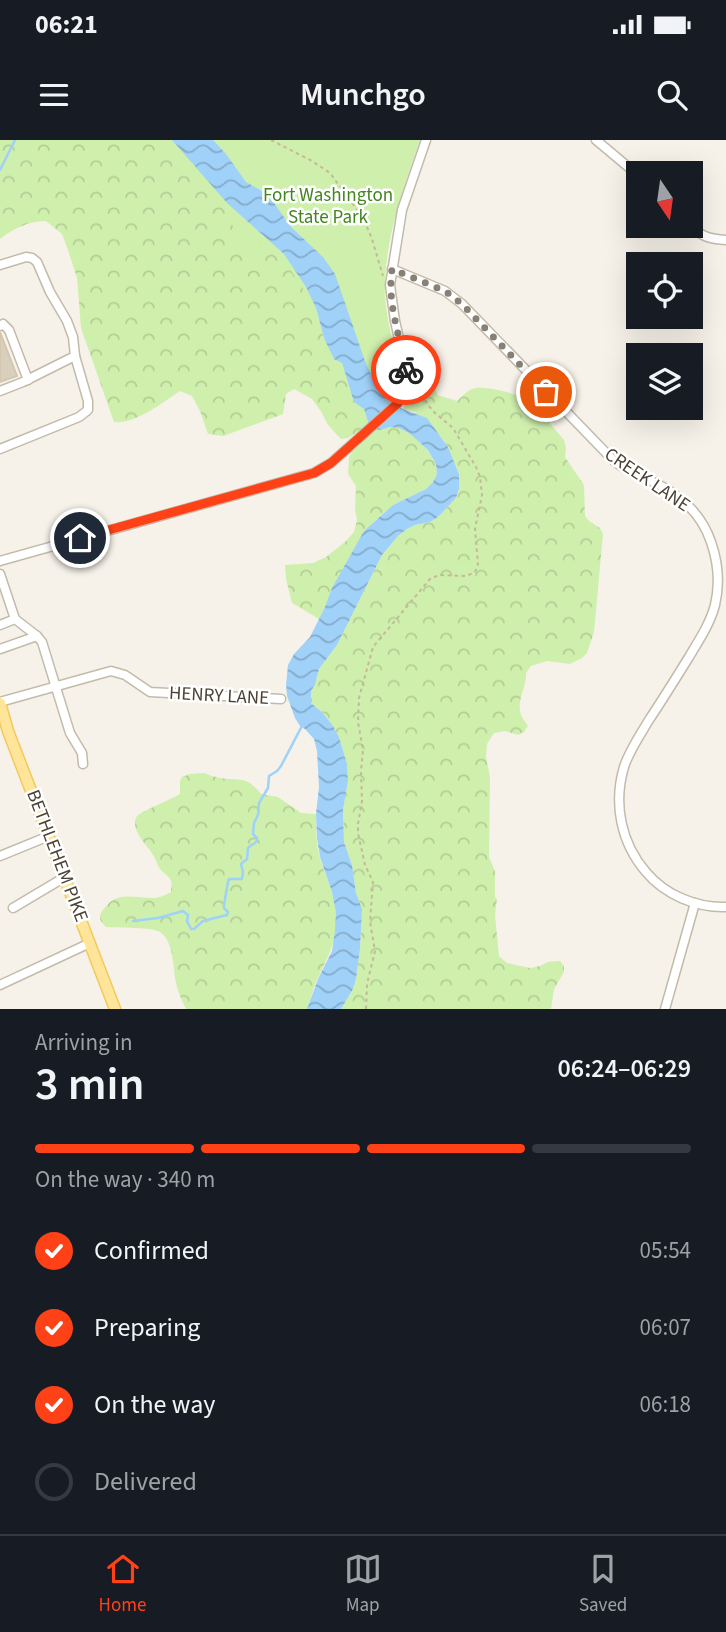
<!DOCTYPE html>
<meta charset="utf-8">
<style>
:root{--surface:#171b24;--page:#242831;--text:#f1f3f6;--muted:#9ea1a6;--line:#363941;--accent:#ff4117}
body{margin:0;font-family:"Source Sans 3",sans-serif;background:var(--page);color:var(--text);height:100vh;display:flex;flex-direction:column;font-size:26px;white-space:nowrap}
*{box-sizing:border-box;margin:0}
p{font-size:23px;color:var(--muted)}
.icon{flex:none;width:38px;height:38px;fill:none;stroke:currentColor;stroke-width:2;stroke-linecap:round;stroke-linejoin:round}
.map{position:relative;height:869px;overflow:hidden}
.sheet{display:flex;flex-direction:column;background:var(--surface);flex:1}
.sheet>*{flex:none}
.needle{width:46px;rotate:167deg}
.controls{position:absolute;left:626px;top:21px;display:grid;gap:14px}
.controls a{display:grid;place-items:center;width:77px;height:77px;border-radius:0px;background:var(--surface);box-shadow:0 7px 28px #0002;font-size:35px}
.pin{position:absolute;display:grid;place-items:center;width:60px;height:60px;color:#fff;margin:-30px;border:4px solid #fff;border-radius:50%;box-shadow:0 2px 7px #0007}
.courier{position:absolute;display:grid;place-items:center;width:70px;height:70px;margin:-35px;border:5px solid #ff4117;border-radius:50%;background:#fff;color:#222;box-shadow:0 2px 9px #0007}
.head em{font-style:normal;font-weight:600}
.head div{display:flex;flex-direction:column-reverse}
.head{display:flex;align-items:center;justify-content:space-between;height:119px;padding:0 35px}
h1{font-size:46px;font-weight:600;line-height:52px}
.bar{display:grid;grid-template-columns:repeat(4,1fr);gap:10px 7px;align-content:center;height:84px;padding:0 35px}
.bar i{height:9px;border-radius:5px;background:var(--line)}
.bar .current{background:var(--accent)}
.bar p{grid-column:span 4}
ol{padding:0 35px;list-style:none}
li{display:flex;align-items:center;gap:21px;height:77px}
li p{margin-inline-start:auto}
li .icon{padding:7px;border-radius:50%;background:var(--accent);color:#fff;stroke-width:4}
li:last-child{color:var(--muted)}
li i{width:38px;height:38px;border:4px solid var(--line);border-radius:50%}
.status{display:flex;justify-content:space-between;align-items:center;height:49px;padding:0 35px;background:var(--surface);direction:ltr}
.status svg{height:19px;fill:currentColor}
header{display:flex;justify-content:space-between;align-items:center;height:91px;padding:0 35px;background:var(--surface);font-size:32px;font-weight:600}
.menu{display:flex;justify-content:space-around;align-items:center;height:98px;border-top:2px solid var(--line);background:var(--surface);font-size:19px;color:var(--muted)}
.menu a{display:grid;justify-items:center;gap:4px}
.menu .current{color:var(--accent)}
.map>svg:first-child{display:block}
.forest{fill:url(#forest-crowns)}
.park{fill:#cfefad}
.water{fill:url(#water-waves)}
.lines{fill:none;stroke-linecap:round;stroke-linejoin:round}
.stream{stroke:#9fd1f9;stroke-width:2.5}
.building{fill:#d9cfbd;stroke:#d5c7af;stroke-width:2}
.minor-casing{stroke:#c3bbaa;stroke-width:11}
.major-casing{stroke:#f2c95b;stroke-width:13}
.path{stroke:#c6b899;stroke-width:2;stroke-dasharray:3.5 3.5;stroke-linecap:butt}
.minor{stroke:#fff;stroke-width:8}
.major{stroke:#ffe599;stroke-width:10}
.done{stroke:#878075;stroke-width:7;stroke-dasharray:0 12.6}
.route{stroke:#ff4117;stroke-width:9}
.labels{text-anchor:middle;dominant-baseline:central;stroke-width:5;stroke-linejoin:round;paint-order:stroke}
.park-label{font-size:19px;fill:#448521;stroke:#fff}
.street-label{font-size:19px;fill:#4b4336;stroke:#fff}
</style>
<div class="status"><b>06:21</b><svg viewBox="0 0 49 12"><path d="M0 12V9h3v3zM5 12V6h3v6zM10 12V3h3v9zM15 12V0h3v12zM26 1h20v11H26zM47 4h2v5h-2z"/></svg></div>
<header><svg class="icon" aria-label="menu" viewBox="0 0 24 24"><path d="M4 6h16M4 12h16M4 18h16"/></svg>Munchgo<svg class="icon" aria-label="search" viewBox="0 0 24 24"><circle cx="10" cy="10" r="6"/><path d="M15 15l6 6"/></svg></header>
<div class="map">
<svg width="726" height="869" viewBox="0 0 726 869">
<defs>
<pattern id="forest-crowns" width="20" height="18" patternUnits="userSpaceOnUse" patternTransform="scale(1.75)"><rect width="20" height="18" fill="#cfefad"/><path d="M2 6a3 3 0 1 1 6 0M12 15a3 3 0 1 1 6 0" fill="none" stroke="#b3ce95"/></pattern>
<pattern id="water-waves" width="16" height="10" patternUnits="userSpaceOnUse" patternTransform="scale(1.75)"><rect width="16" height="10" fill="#9fd1f9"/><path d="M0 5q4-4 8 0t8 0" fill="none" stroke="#84abca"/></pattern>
</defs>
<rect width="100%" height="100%" fill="#f6f2e9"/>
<!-- forest -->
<g class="forest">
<path d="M0 0H172L235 68 284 114 306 147 316 168 324 198 342 223 354 261 364 269 369 285 381 290 390 287 399 288 409 293 428 310 436 324 437 334 433 342 426 349 393 365 364 391 319 479 292 463 286 439 285 425 313 423 326 417 345 402 354 392 357 380 355 369 356 346 348 334 349 317 356 306 364 297 358 292 348 298 341 299 328 285 322 273 312 259 294 249 286 254 283 274 223 296 208 294 200 271 192 256 180 251C163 262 135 285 114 282L81 188 77 138 68 110 62 94 46 81C29 81 14 88 0 99Z"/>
<path d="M416 219C429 224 431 243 438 255L457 261C463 256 468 249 476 248 488 246 524 255 533 263L564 300 566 308 565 317 584 345 585 376 589 381 600 388 603 394 594 492 587 513 582 518 570 524 547 521 537 524 531 526 526 533C527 546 518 557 520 570 520 576 525 581 528 586L524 592 518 595 505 591 494 593 487 604 486 617 490 637 489 717 495 731V757L497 759 495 775 499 816 507 823 530 828 540 826 548 822 560 821 564 826V832L554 849 551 869H341L353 849 356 839 360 809 362 769 356 753 352 725 344 702 343 670 348 641 347 624 339 597 333 586 323 573 311 563V551L315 545 319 529 337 505 382 415 398 396 407 389 415 385 430 382 438 377 456 358 459 349V334L448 307 441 297 415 272 403 269 414 246V221Z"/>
<path d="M204 633C209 635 215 637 220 638 240 641 246 635 261 654L278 657 301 673 316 674C316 688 316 703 320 718 325 735 334 752 336 770 339 799 329 814 318 838 313 848 311 859 307 869H186C182 861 178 852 176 843 173 829 174 801 160 792 153 787 117 788 106 787 102 783 98 779 101 773 101 772 107 765 108 764 120 751 140 759 156 758 161 757 166 755 171 752 171 748 172 745 171 741 169 735 164 734 160 729 157 725 156 719 153 715 147 705 129 689 137 676 140 672 172 659 180 654V641L182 637 190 634Z"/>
</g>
<!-- park -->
<path class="park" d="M162 0H420C403 49 383 103 385 156 387 187 398 220 405 250L383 270 268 96 248 116 217 55 172 6Z"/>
<!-- water -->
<polygon class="water" points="172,0 213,0 226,14 246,42 262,51 274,63 291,87 323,117 335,134 366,224 376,244 387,260 403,269 427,278 448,307 459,334 459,349 456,358 438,377 430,382 415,385 407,389 398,396 382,415 337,505 319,529 315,545 311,551 311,563 323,573 333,586 339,597 347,624 348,641 343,670 344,702 352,725 356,753 362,769 360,809 356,839 353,849 341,869 307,869 318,839 332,811 335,791 336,772 332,752 320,717 317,698 316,674 319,647 317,611 314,599 305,589 300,586 295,578 287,556 286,545 288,525 294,514 310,497 325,467 332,448 364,391 393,365 426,349 433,342 437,334 436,324 428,310 409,293 399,288 390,287 381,290 373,289 369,285 364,269 354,262 342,223 334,219 324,198 316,168 306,147 284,114 227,63"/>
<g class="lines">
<!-- stream -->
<g class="stream">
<polyline points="0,30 15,0"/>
<path d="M133 781 158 778 183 771 188 775 187 781 191 789H194L203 781 227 775 228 772 224 768V765L228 742 229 739H242L243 732 241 724 247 719 248 708C252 703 257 705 257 698L253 694 254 683 258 675 259 663 268 648 269 636 277 631 281 626 303 584"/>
</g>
</g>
<!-- building -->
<polygon class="building" points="0,192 17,236 0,242"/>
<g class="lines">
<!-- minor casing -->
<g class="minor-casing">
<g id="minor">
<polyline points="596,0 639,36"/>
<path d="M691 86C702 97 710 99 726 100"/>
<polyline points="0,125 26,117 32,118 37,122 50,152 67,181 73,197 75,216"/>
<path d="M392 129 445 151 462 164 612 319C627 333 646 337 663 347 685 359 703 378 711 402 718 422 720 444 715 465 710 484 699 500 689 517 676 538 663 559 649 580 640 595 629 611 624 627 613 664 621 703 646 732 665 755 697 768 726 767"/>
<polyline points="0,186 3,184 9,190 28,240"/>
<polyline points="0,251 23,242 75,216 88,261 88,270 79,277 0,309"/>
<polyline points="0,421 314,333 331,323 397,264 404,253 407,234 395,181 390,145 402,70 426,0"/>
<polyline points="0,434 15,479 37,496 42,502 70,593 82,613 83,624"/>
<polyline points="0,485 15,479"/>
<polyline points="0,509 37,496"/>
<polyline points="0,562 111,531 125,535 150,552 281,559"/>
<polyline points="0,716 49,696"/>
<polyline points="13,768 65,737"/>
<polyline points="0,845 90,803"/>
<polyline points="665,869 695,763"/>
</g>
</g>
<!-- major casing -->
<g class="major-casing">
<polyline id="major" points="0,563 8,591 115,869"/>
</g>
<!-- path -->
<g class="path">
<polyline points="271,0 312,21 330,33 358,71 367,87 372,99 383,136"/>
<polyline points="366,869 367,844 375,811 370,782 373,742 365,725 358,693 358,684 362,661 361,631 363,610 358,582 359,558 373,507 430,439 439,435 466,436 475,432 478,424 475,389 482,355 480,337 476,327 453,288 435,273 427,264 415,235"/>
</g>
<!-- minor -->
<use href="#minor" class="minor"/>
<!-- major -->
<use href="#major" class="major"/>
</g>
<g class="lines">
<!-- done -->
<path class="done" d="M406 230C400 196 387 164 392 129L445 151 462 164 546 252"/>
<!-- route -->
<path class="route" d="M80 398 314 333 331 323 397 264C405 254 408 243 406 230"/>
</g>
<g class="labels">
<!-- park labels -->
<g class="park-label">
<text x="328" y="55">Fort Washington<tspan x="328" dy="22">State Park</tspan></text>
</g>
<!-- street labels -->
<g class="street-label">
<text transform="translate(647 340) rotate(34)">CREEK LANE</text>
<text transform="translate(219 556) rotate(3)">HENRY LANE</text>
<text transform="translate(57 716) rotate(69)">BETHLEHEM PIKE</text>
</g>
</g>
</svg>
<div class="controls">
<a><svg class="needle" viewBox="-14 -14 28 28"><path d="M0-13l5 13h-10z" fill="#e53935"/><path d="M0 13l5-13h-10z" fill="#9ea1a6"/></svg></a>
<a><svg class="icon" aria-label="locate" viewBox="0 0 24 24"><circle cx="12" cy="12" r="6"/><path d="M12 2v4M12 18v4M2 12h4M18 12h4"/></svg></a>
<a><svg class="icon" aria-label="layers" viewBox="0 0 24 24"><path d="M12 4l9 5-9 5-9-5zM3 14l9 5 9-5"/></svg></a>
</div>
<div class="pin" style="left:546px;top:252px;background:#ea580c"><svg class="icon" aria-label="bag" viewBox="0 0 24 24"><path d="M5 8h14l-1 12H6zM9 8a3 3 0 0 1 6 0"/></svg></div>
<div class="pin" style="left:80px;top:398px;background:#1f2937"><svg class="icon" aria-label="home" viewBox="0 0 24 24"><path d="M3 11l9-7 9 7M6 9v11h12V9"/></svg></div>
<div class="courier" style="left:406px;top:230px"><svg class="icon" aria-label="bike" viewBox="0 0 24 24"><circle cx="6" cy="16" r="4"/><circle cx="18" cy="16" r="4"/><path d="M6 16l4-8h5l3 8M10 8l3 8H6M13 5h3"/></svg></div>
</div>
<section class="sheet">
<div class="head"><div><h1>3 min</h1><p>Arriving in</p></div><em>06:24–06:29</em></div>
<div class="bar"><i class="current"></i><i class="current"></i><i class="current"></i><i></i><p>On the way · 340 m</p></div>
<ol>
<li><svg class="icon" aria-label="check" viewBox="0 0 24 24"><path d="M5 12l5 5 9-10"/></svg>Confirmed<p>05:54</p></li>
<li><svg class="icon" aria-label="check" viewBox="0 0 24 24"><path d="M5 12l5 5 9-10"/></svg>Preparing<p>06:07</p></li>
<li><svg class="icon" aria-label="check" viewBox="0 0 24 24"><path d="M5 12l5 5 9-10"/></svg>On the way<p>06:18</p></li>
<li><i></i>Delivered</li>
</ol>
</section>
<nav class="menu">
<a class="current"><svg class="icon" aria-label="home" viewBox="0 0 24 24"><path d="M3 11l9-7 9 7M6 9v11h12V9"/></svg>Home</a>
<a><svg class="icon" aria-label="map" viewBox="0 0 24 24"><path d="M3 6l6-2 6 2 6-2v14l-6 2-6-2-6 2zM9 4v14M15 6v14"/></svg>Map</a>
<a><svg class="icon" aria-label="saved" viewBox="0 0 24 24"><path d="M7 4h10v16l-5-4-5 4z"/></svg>Saved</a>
</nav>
